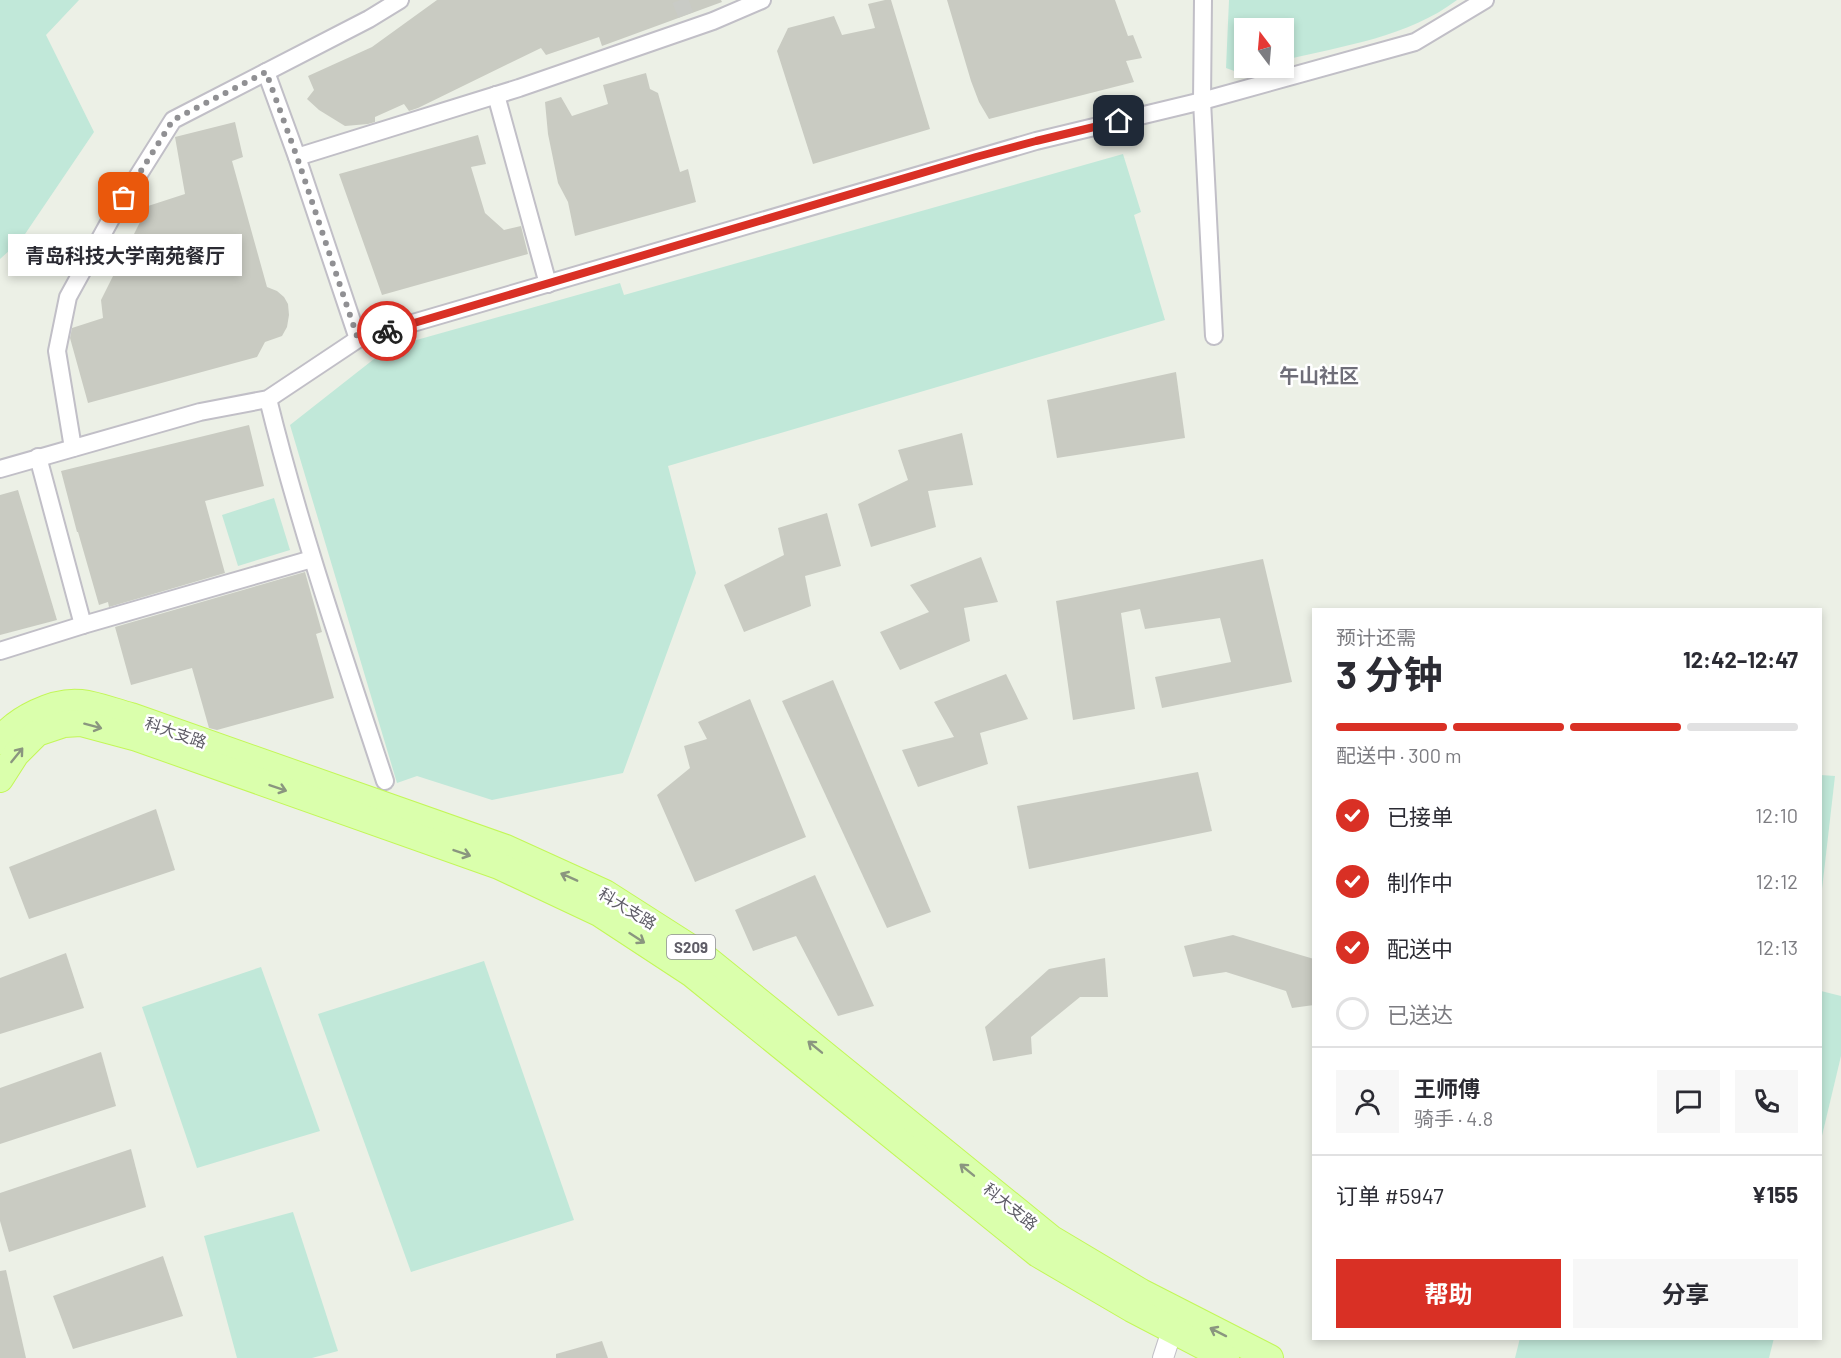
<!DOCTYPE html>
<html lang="zh">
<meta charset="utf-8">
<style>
:root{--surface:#fff;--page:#f7f7f7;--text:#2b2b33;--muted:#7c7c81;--line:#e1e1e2;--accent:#d93025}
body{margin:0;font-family:Barlow,"Noto Sans SC",sans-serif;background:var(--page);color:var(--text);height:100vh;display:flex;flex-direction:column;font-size:22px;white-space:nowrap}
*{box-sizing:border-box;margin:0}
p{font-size:20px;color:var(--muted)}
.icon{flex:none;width:33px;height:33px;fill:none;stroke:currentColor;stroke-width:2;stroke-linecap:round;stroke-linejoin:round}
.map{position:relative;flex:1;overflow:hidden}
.panel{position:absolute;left:1312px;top:608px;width:510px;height:732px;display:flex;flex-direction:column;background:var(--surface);border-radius:0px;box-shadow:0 3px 9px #0003}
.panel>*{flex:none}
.needle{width:39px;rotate:344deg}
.tools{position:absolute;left:1234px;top:18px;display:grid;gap:12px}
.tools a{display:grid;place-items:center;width:60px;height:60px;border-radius:0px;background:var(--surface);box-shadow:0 3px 9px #0003;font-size:30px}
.pin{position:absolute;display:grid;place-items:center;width:51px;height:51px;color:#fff;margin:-26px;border-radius:12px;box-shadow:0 3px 9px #0006}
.courier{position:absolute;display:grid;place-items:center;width:60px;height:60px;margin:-30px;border:4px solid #d93025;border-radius:50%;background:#fff;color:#222;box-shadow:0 2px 8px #0007}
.bubble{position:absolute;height:42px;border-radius:0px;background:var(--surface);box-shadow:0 3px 9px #0003;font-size:20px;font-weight:700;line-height:42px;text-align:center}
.overview em{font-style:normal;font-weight:700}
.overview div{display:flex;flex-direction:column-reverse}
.overview{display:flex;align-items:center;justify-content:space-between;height:102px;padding:0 24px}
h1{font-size:39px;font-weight:700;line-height:45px}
.bar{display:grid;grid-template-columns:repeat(4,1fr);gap:9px 6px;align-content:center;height:72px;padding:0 24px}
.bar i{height:8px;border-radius:4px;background:var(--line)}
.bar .current{background:var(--accent)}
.bar p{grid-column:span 4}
.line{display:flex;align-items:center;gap:15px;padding:0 24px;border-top:2px solid var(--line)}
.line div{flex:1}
.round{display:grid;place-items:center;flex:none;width:63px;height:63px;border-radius:0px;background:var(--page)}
ol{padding:0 24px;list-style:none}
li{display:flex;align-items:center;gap:18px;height:66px}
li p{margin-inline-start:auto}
li .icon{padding:6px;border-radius:50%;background:var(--accent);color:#fff;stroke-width:4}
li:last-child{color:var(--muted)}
li i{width:33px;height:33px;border:3px solid var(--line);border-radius:50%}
.action{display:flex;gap:12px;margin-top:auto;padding:12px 24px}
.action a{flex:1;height:69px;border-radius:0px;background:var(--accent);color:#fff;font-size:24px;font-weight:700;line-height:69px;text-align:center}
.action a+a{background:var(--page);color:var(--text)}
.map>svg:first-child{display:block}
.green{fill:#c1e8d9}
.building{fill:#c9cbc2}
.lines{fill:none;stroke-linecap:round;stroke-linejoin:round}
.minor-tunnel{stroke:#c9cbc6;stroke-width:16;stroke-dasharray:16 8;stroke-linecap:butt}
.minor-casing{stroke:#c1bfc7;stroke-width:20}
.tertiary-casing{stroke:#c1bfc7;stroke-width:22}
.primary-casing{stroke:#c3f758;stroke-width:28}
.minor{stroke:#fff;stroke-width:16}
.tertiary{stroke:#fff;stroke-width:20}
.primary{stroke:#daffac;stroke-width:26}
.oneway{stroke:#8a967f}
.done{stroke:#909093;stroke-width:6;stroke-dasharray:0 10.8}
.route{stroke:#d93025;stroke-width:8}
.labels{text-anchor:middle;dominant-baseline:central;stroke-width:5;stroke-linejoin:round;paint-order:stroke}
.shield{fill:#fff;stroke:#8f8e95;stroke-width:1.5}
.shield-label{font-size:15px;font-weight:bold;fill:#5f5d67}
.street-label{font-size:16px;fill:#5f5d67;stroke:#fff}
.quarter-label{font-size:20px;font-weight:bold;fill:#6f6e79;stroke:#fff}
</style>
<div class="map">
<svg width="1841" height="1358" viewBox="0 0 1841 1358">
<rect width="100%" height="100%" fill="#ecf0e6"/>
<!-- green -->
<g class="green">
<polygon points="0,0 79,0 46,35 94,132 21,240 0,259"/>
<path d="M1229 0H1457C1408 37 1343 46 1284 60V28H1245V68H1255L1237 72 1226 68Z"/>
<polygon points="1123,154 1141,212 1134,215 1165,320 668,466 696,573 623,773 492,800 417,776 397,783 290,425 388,348 620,283 624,295"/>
<polygon points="274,498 290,550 238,566 222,515"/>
<polygon points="1821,775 1835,776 1821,898"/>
<polygon points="484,961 574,1220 411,1272 318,1014"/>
<polygon points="261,967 320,1131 197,1168 142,1007"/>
<polygon points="1821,991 1841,996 1841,1056 1821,1140"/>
<polygon points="293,1212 338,1351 312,1358 237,1358 204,1236"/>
<polygon points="1520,1338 1774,1338 1769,1358 1515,1358"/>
</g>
<!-- building -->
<g class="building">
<polygon points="437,0 721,0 722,2 602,46 599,37 546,55 541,48 418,108 409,111 404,104 375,117 375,122 368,124 345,126 319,110 307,99 314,90 308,76 372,47"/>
<polygon points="885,0 891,0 930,129 813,164 777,51 788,28 834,16 842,35 875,28 868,4"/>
<polygon points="947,0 1115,0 1128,36 1133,35 1142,58 1126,61 1134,82 989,119 979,102 971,81"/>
<polygon points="646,73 650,89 658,93 680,172 688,169 696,202 575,236 568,202 558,183 548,134 545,102 561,97 572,116 608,104 603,85"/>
<polygon points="235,122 243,157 232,161 267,287 277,291 284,297 288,304 289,315 287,327 282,336 265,342 257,357 88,403 70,338 72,328 103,318 101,300 148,206 185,194 175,137"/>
<polygon points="478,135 486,164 471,167 485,213 504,230 521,226 528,254 382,295 339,174"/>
<polygon points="1176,372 1185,438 1057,458 1047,400"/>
<polygon points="249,425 264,486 205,501 225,573 109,607 108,602 99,605 78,532 77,532 61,471"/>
<polygon points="962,433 973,485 928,491 936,527 871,547 858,504 908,480 898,450"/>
<polygon points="18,490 57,620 0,635 0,495"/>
<polygon points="827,513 841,566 805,576 811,606 744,632 724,585 784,555 778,528"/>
<polygon points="981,557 998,602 964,608 970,641 900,670 880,632 929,612 910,585"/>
<polygon points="1263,559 1292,682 1162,708 1155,677 1231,662 1220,618 1145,629 1140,609 1121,613 1135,709 1073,720 1056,601"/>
<polygon points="305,572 322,632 316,634 334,698 217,730 209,728 192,668 131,685 115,627"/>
<polygon points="1006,674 1028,719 980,733 988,764 918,787 902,750 954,737 934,702"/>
<polygon points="833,680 931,912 887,928 782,701"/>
<polygon points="750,699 806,837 695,882 657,795 690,768 684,746 707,739 698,722"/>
<polygon points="1198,772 1212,831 1029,869 1017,806"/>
<polygon points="156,809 175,870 29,919 9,867"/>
<polygon points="815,875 874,1006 838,1016 796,936 753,951 735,910"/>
<polygon points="1233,935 1314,959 1314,1005 1292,1008 1286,991 1226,972 1193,977 1184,946"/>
<polygon points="66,953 84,1008 0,1034 0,978"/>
<polygon points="1105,958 1108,997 1080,997 1031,1037 1032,1054 993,1061 985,1027 1049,969"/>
<polygon points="101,1052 116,1106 0,1144 0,1088"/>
<polygon points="131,1149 146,1207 9,1252 0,1221 0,1193"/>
<polygon points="163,1256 183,1316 73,1349 53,1296"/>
<polygon points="6,1270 26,1358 0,1358 0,1271"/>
<polygon points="602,1341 608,1358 556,1358 556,1354"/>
</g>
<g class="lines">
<!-- minor-tunnel -->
<polyline class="minor-tunnel" points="680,0 686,15"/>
<!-- minor casing -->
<g class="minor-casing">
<g id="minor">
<polyline points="1203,0 1202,101 1214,336"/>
<polyline points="266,72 297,157 358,339"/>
<polyline points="496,95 548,284"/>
<polyline points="297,157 519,88 713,21 762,0"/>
<path d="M268 399C300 529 343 654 385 781"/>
<polyline points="73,448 57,351 68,297 112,217 173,120 369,19 400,0"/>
<polyline points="38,457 83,625"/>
<polyline points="0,469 200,412 268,399 358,339 1036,141 1202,101 1415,42 1485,0"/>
<polyline points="0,651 83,625 312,559"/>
</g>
</g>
<!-- tertiary casing -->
<g class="tertiary-casing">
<polyline id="tertiary" points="1163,1358 1176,1318"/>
</g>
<!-- primary casing -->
<g class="primary-casing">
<g id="primary">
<path d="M0 741C15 719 54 700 81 703 98 705 115 712 131 716L506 848 605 893 702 955 1052 1239 1141 1292 1270 1358"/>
<polyline points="0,779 16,754 37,733 64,724 81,723 137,738 499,866 599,913 692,974 1038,1254 1132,1309 1226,1358"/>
</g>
</g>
<!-- minor -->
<use href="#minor" class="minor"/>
<!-- tertiary -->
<use href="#tertiary" class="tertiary"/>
<!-- primary -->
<use href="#primary" class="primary"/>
</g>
<!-- one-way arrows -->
<defs><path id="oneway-shaft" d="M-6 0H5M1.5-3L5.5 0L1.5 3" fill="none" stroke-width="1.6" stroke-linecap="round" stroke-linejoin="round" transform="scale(1.5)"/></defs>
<g class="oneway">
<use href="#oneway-shaft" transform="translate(93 726) rotate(15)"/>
<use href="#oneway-shaft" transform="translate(17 755) rotate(-51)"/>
<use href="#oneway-shaft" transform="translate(278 788) rotate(19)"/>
<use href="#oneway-shaft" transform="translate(462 853) rotate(19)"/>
<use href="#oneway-shaft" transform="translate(569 877) rotate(-156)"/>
<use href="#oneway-shaft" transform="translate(637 938) rotate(33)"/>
<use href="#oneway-shaft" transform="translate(815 1047) rotate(-141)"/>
<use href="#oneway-shaft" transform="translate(967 1170) rotate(-141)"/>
<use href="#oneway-shaft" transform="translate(1218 1332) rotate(-153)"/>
</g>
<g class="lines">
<!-- done -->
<polyline class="done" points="124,198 173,120 266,72 297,157 358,339 387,331"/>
<!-- route -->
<polyline class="route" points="387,331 976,157 1036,141 1119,121"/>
</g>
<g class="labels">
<!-- shield labels -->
<rect class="shield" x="667" y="935" width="48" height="24" rx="4.5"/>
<g class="shield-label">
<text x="691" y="947">S209</text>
</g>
<!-- street labels -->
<g class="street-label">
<text transform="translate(176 732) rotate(19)">科大支路</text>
<text transform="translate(628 908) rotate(31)">科大支路</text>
<text transform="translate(1011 1206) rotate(39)">科大支路</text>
</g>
<!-- quarter labels -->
<g class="quarter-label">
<text x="1319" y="375">午山社区</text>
</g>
</g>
</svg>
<div class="tools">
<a><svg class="needle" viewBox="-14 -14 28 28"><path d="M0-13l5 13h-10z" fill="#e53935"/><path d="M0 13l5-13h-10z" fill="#7c7c81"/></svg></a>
</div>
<div class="pin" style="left:124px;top:198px;background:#ea580c"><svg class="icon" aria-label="bag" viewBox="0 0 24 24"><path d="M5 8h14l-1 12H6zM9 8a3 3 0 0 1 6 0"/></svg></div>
<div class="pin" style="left:1119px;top:121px;background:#1f2937"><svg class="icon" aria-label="home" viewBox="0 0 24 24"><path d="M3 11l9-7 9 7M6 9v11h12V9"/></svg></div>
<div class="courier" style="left:387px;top:331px"><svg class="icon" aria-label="bike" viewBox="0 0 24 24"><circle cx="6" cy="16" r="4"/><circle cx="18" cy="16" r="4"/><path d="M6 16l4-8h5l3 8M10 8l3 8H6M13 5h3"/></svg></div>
<div class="bubble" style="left:8px;top:234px;width:234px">青岛科技大学南苑餐厅</div>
<section class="panel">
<div class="overview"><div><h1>3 分钟</h1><p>预计还需</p></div><em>12:42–12:47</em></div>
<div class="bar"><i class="current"></i><i class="current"></i><i class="current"></i><i></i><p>配送中 · 300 m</p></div>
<ol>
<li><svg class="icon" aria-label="check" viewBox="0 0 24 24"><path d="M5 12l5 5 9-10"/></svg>已接单<p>12:10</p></li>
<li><svg class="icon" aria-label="check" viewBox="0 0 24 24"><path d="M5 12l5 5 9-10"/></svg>制作中<p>12:12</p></li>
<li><svg class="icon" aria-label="check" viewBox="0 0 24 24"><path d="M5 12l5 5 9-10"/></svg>配送中<p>12:13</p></li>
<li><i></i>已送达</li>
</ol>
<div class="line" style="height:108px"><a class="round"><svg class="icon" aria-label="person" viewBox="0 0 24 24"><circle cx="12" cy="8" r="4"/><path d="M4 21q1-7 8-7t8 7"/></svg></a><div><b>王师傅</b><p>骑手 · 4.8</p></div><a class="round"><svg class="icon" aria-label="chat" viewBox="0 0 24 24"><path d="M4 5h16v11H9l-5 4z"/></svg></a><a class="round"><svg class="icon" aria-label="phone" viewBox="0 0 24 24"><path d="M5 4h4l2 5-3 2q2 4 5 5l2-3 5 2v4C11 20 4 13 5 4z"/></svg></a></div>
<div class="line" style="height:78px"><div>订单 #5947</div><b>¥155</b></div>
<div class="action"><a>帮助</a><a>分享</a></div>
</section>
</div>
